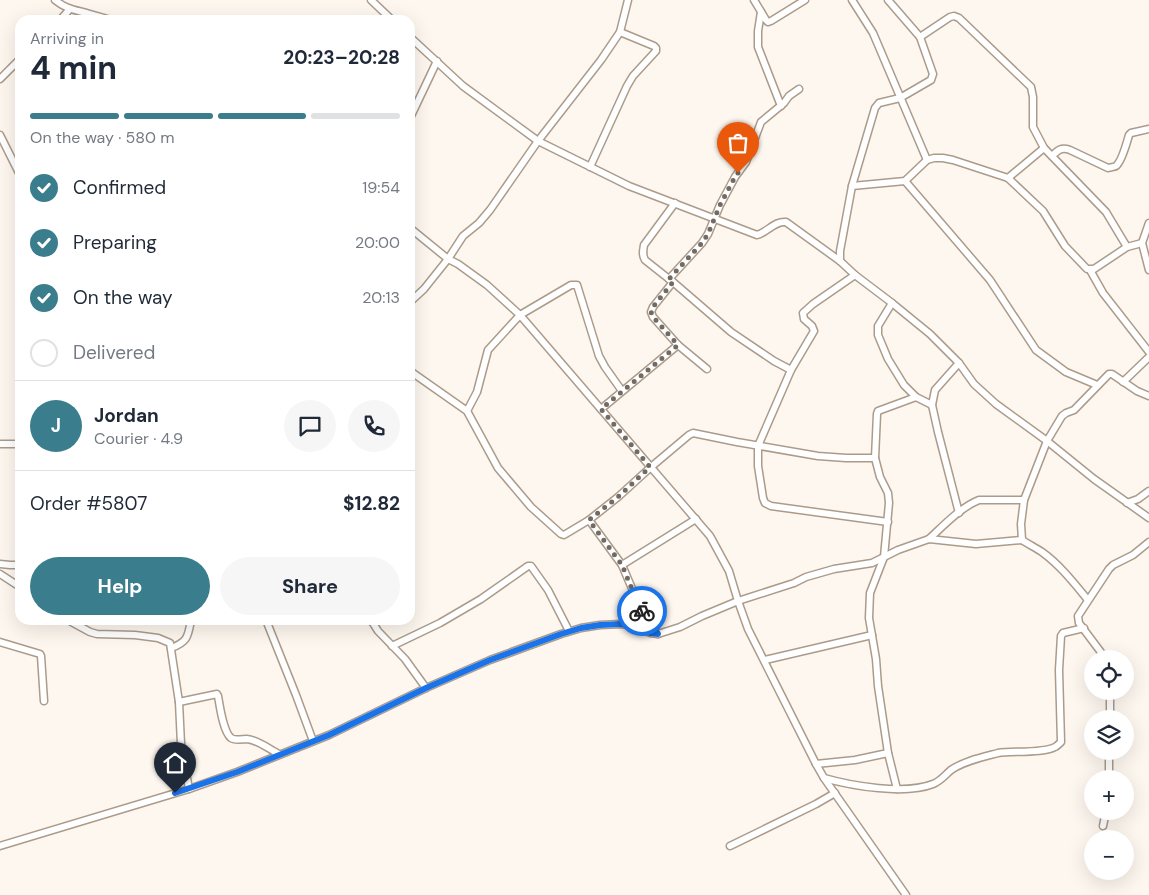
<!DOCTYPE html>
<meta charset="utf-8">
<style>
:root{--surface:#fff;--page:#f6f6f7;--text:#1f2937;--muted:#747a83;--line:#e0e1e3;--accent:#3a7d8d}
body{margin:0;font-family:"DM Sans",sans-serif;background:var(--page);color:var(--text);height:100vh;display:flex;flex-direction:column;font-size:19px;white-space:nowrap}
*{box-sizing:border-box;margin:0}
p{font-size:16px;color:var(--muted)}
.icon{flex:none;width:28px;height:28px;fill:none;stroke:currentColor;stroke-width:2;stroke-linecap:round;stroke-linejoin:round}
.map{position:relative;flex:1;overflow:hidden}
.panel{position:absolute;left:15px;top:15px;width:400px;height:610px;display:flex;flex-direction:column;background:var(--surface);border-radius:15px;box-shadow:0 5px 20px #0002}
.panel>*{flex:none}
.fabs{position:absolute;left:1084px;top:650px;display:grid;gap:10px}
.fabs a{display:grid;place-items:center;width:50px;height:50px;border-radius:50%;background:var(--surface);box-shadow:0 5px 20px #0002;font-size:25px}
.pin{position:absolute;display:grid;place-items:center;width:42px;height:42px;color:#fff;margin:-51px -21px;border-radius:50% 50% 50% 0;rotate:-45deg;box-shadow:0 0 5px #0007}
.pin .icon{rotate:45deg}
.courier{position:absolute;display:grid;place-items:center;width:50px;height:50px;margin:-25px;border:4px solid #1a73e8;border-radius:50%;background:#fff;color:#222;box-shadow:0 1px 6px #0007}
.head em{font-style:normal;font-weight:700}
.head div{display:flex;flex-direction:column-reverse}
.head{display:flex;align-items:center;justify-content:space-between;height:85px;padding:0 15px}
h1{font-size:32px;font-weight:700;line-height:38px}
.bar{display:grid;grid-template-columns:repeat(4,1fr);gap:8px 5px;align-content:center;height:60px;padding:0 15px}
.bar i{height:6px;border-radius:4px;background:var(--line)}
.bar .current{background:var(--accent)}
.bar p{grid-column:span 4}
.line{display:flex;align-items:center;gap:12px;padding:0 15px;border-top:1px solid var(--line)}
.line div{flex:1}
.round{display:grid;place-items:center;flex:none;width:52px;height:52px;border-radius:26px;background:var(--page)}
ol{padding:0 15px;list-style:none}
li{display:flex;align-items:center;gap:15px;height:55px}
li p{margin-inline-start:auto}
li .icon{padding:5px;border-radius:50%;background:var(--accent);color:#fff;stroke-width:4}
li:last-child{color:var(--muted)}
li i{width:28px;height:28px;border:2px solid var(--line);border-radius:50%}
.action{display:flex;gap:10px;margin-top:auto;padding:10px 15px}
.action a{flex:1;height:58px;border-radius:30px;background:var(--accent);color:#fff;font-size:20px;font-weight:700;line-height:58px;text-align:center}
.action a+a{background:var(--page);color:var(--text)}
.map>svg:first-child{display:block}
.lines{fill:none;stroke-linecap:round;stroke-linejoin:round}
.minor-casing{stroke:#ac9b8a;stroke-width:9}
.minor{stroke:#fff;stroke-width:6}
.done{stroke:#726b64;stroke-width:5;stroke-dasharray:0 9}
.route{stroke:#1a73e8;stroke-width:6}
</style>
<div class="map">
<svg width="1149" height="895" viewBox="0 0 1149 895">
<rect width="100%" height="100%" fill="#fef7ef"/>
<g class="lines">
<!-- minor casing -->
<g class="minor-casing">
<g id="minor">
<path d="M55 0C67 10 77 10 90 14 97 16 104 18 111 20"/>
<polyline points="371,0 392,20"/>
<polyline points="754,0 766,20 768,22 771,21 805,0"/>
<polyline points="852,0 873,33 927,160"/>
<polyline points="761,12 758,31 758,47 781,106"/>
<polyline points="60,20 70,9"/>
<path d="M410 37 463 86 538 141 629 186 757 235C768 232 774 221 786 222L840 261 855 275 892 303 930 334 959 363 974 384 996 404 1047 441 1094 479 1149 518"/>
<polyline points="920,37 950,17 954,16 959,18 1031,87 1033,97 1033,127 1044,148 1106,212 1127,247"/>
<polyline points="0,79 20,59"/>
<polyline points="410,118 437,61"/>
<polyline points="0,135 20,175"/>
<path d="M1052 156C1058 150 1061 147 1070 150L1108 168C1111 167 1115 167 1116 166 1122 161 1127 142 1129 135L1131 133 1149 129"/>
<polyline points="590,167 627,86 633,76 656,51 656,48 654,46 620,32"/>
<polyline points="1008,178 1044,148"/>
<polyline points="905,181 990,280 1036,350 1066,372 1097,385"/>
<polyline points="852,186 875,108 879,103 900,98 931,80 933,74 920,37 888,0"/>
<polyline points="1149,223 1142,243 1149,270"/>
<polyline points="410,228 448,259 458,264 487,285 520,315 710,536 729,571 738,601 748,629 816,764 824,778 906,895"/>
<polyline points="840,261 840,251 852,186 905,181 927,160 934,158 943,158 953,160 1008,178 1043,211 1065,246 1087,269 1094,269 1127,247 1142,243"/>
<polyline points="1090,270 1103,293 1149,352"/>
<polyline points="855,275 813,304 803,313 804,319 812,326 814,331 791,370 758,446 758,466 763,498 765,503 771,506 888,522"/>
<path d="M669 279 645 260C642 255 643 251 644 245L675 203"/>
<polyline points="673,282 731,332 774,361 791,370"/>
<polyline points="410,302 424,289 448,259 463,236 479,223 490,210 538,141 601,60 620,32 628,0"/>
<polyline points="892,303 878,326 878,335 888,359 904,385 916,397 932,405"/>
<polyline points="959,363 935,390 932,405 938,432 959,513"/>
<polyline points="707,369 678,345 653,317 651,312 653,307 673,282 669,279 702,243 708,234 720,205 735,177 746,162 761,122 784,103 789,96 799,89"/>
<polyline points="410,371 467,411 498,468 531,507 561,534 564,535 589,520 618,497 651,467 689,435 693,433 737,442 818,456 846,458 875,458"/>
<polyline points="1123,382 1149,357"/>
<polyline points="601,409 678,345"/>
<polyline points="467,411 477,392 488,350 520,315 571,285 577,285 599,356 605,367 622,391"/>
<polyline points="0,444 20,444"/>
<polyline points="1127,503 1138,499 1149,491"/>
<polyline points="589,520 622,565 639,605 658,634"/>
<path d="M929 539C943 526 961 507 979 500H1024"/>
<polyline points="0,564 10,565 20,565"/>
<polyline points="622,565 696,519"/>
<polyline points="0,574 20,587"/>
<path d="M1088 600C1074 583 1060 565 1042 552 1036 548 1028 544 1022 540L1021 524 1024 500 1047 441 1062 416 1066 413 1074 410 1109 374H1112L1137 391 1149 396"/>
<polyline points="68,620 90,632 97,634 135,635 158,638 170,643 179,702 181,744 189,789"/>
<polyline points="266,620 296,695 313,741"/>
<polyline points="371,620 378,631 405,659 426,688"/>
<polyline points="0,642 40,654 41,656 44,701"/>
<polyline points="392,646 440,623 481,599 528,566 531,566 548,590 569,631"/>
<path d="M171 648C188 642 188 636 191 620"/>
<polyline points="1106,659 1079,623 1078,616 1109,569 1113,565 1133,555 1149,542"/>
<polyline points="765,660 872,635"/>
<path d="M179 702 217 694 218 696C220 707 223 731 231 738 235 741 242 739 247 739 258 740 269 749 279 754"/>
<polyline points="1110,719 1110,691"/>
<polyline points="1109,751 1109,779"/>
<polyline points="816,764 855,760 888,753"/>
<path d="M824 778C852 786 905 795 933 784 941 781 945 775 951 770 964 761 983 757 998 753 1012 751 1045 753 1055 747 1057 746 1059 744 1061 742L1059 670 1061 636 1063 633 1084 628"/>
<polyline points="897,789 888,753 878,686 876,659 869,618 870,593 884,557 889,503 888,493 880,477 875,458 877,414 878,411 916,397"/>
<polyline points="1103,826 1106,811"/>
<polyline points="0,846 189,789 237,772 329,735 426,688 490,660 561,634 581,628 600,625 621,624 632,625 650,633 658,634 680,627 702,616 738,601 794,583 806,577 834,569 872,563 898,550 929,539 976,544 1022,540"/>
<polyline points="730,846 816,804 835,793"/>
</g>
</g>
<!-- minor -->
<use href="#minor" class="minor"/>
</g>
<g class="lines">
<!-- done -->
<polyline class="done" points="642,611 639,606 622,565 589,520 618,497 650,467 601,409 678,345 653,317 651,312 653,307 673,282 669,279 702,243 708,234 720,205 735,177 738,173"/>
<!-- route -->
<polyline class="route" points="175,793 237,772 329,735 426,688 490,660 561,634 581,628 600,625 621,624 632,625 650,633 658,634 642,611"/>
</g>
</svg>
<div class="fabs">
<a><svg class="icon" aria-label="locate" viewBox="0 0 24 24"><circle cx="12" cy="12" r="6"/><path d="M12 2v4M12 18v4M2 12h4M18 12h4"/></svg></a>
<a><svg class="icon" aria-label="layers" viewBox="0 0 24 24"><path d="M12 4l9 5-9 5-9-5zM3 14l9 5 9-5"/></svg></a>
<a>+</a>
<a>−</a>
</div>
<div class="pin" style="left:738px;top:173px;background:#ea580c"><svg class="icon" aria-label="bag" viewBox="0 0 24 24"><path d="M5 8h14l-1 12H6zM9 8a3 3 0 0 1 6 0"/></svg></div>
<div class="pin" style="left:175px;top:793px;background:#1f2937"><svg class="icon" aria-label="home" viewBox="0 0 24 24"><path d="M3 11l9-7 9 7M6 9v11h12V9"/></svg></div>
<div class="courier" style="left:642px;top:611px"><svg class="icon" aria-label="bike" viewBox="0 0 24 24"><circle cx="6" cy="16" r="4"/><circle cx="18" cy="16" r="4"/><path d="M6 16l4-8h5l3 8M10 8l3 8H6M13 5h3"/></svg></div>
<section class="panel">
<div class="head"><div><h1>4 min</h1><p>Arriving in</p></div><em>20:23–20:28</em></div>
<div class="bar"><i class="current"></i><i class="current"></i><i class="current"></i><i></i><p>On the way · 580 m</p></div>
<ol>
<li><svg class="icon" aria-label="check" viewBox="0 0 24 24"><path d="M5 12l5 5 9-10"/></svg>Confirmed<p>19:54</p></li>
<li><svg class="icon" aria-label="check" viewBox="0 0 24 24"><path d="M5 12l5 5 9-10"/></svg>Preparing<p>20:00</p></li>
<li><svg class="icon" aria-label="check" viewBox="0 0 24 24"><path d="M5 12l5 5 9-10"/></svg>On the way<p>20:13</p></li>
<li><i></i>Delivered</li>
</ol>
<div class="line" style="height:90px"><b class="round" style="background:var(--accent);color:#fff">J</b><div><b>Jordan</b><p>Courier · 4.9</p></div><a class="round"><svg class="icon" aria-label="chat" viewBox="0 0 24 24"><path d="M4 5h16v11H9l-5 4z"/></svg></a><a class="round"><svg class="icon" aria-label="phone" viewBox="0 0 24 24"><path d="M5 4h4l2 5-3 2q2 4 5 5l2-3 5 2v4C11 20 4 13 5 4z"/></svg></a></div>
<div class="line" style="height:65px"><div>Order #5807</div><b>$12.82</b></div>
<div class="action"><a>Help</a><a>Share</a></div>
</section>
</div>
